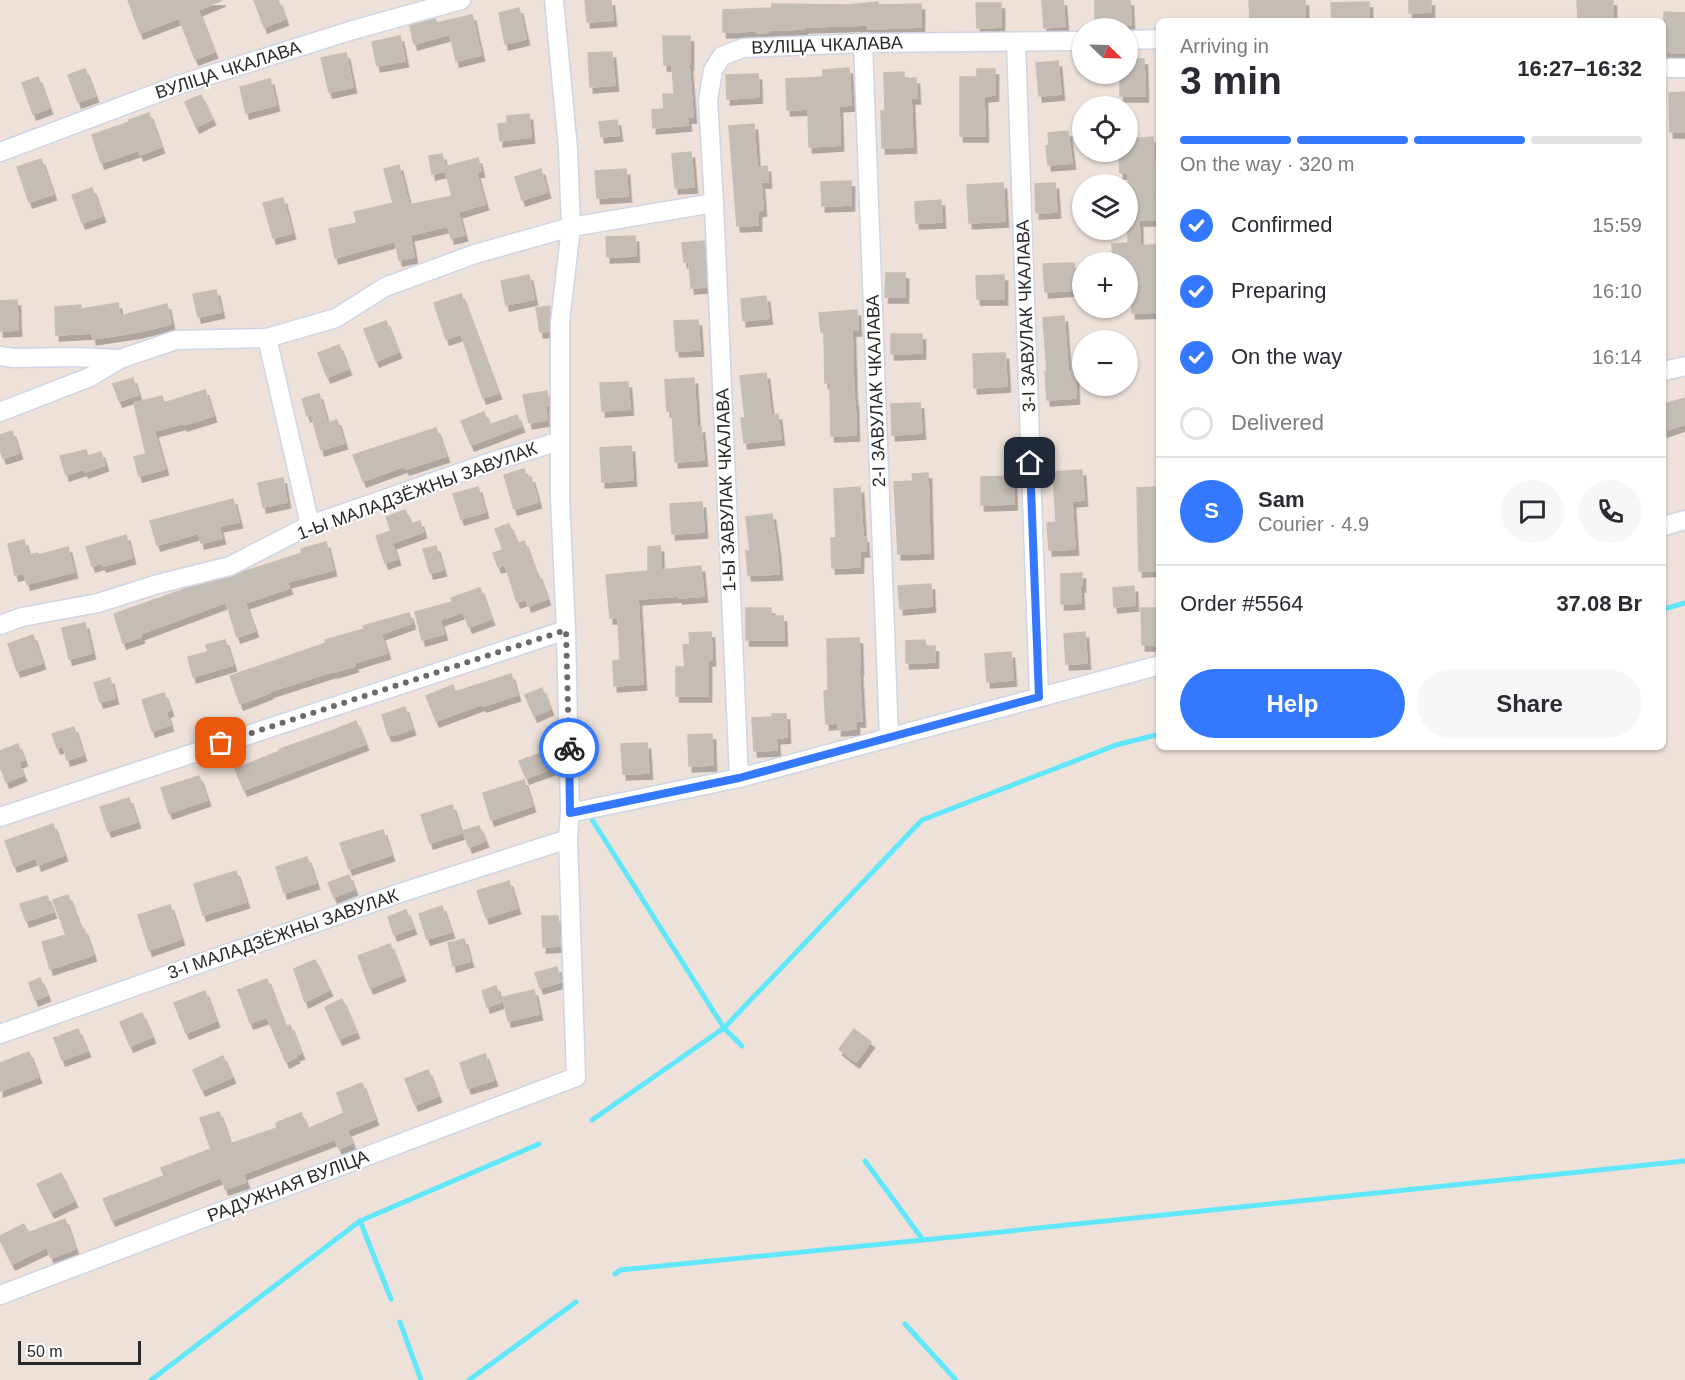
<!DOCTYPE html>
<meta charset="utf-8">
<style>
:root{--surface:#fff;--page:#f7f7f7;--text:#2b2b33;--muted:#7c7c81;--line:#e1e1e2;--accent:#3478ff}
body{margin:0;font-family:Helvetica,sans-serif;background:var(--page);color:var(--text);height:100vh;display:flex;flex-direction:column;font-size:22px;white-space:nowrap}
*{box-sizing:border-box;margin:0}
p{font-size:20px;color:var(--muted)}
.icon{flex:none;width:33px;height:33px;fill:none;stroke:currentColor;stroke-width:2;stroke-linecap:round;stroke-linejoin:round}
.map{position:relative;flex:1;overflow:hidden}
.details{position:absolute;left:1156px;top:18px;width:510px;height:732px;display:flex;flex-direction:column;background:var(--surface);border-radius:9px;box-shadow:0 2px 4px #0004}
.details>*{flex:none}
.needle{width:39px;rotate:113deg}
.fabs{position:absolute;left:1072px;top:18px;display:grid;gap:12px}
.fabs a{display:grid;place-items:center;width:66px;height:66px;border-radius:50%;background:var(--surface);box-shadow:0 2px 4px #0004;font-size:30px}
.scale{position:absolute;left:18px;bottom:15px;width:123px;box-sizing:border-box;padding-left:6px;border:3px solid #292929;border-top:0;font-size:16px;line-height:21px;white-space:nowrap;color:#292929;-webkit-text-stroke:4px #fff;paint-order:stroke}
.pin{position:absolute;display:grid;place-items:center;width:51px;height:51px;color:#fff;margin:-26px;border-radius:12px;box-shadow:0 3px 9px #0006}
.courier{position:absolute;display:grid;place-items:center;width:60px;height:60px;margin:-30px;border:4px solid #3478ff;border-radius:50%;background:#fff;color:#222;box-shadow:0 2px 8px #0007}
.summary em{font-style:normal;font-weight:600}
.summary div{display:flex;flex-direction:column-reverse}
.summary{display:flex;align-items:center;justify-content:space-between;height:102px;padding:0 24px}
h1{font-size:39px;font-weight:600;line-height:45px}
.bar{display:grid;grid-template-columns:repeat(4,1fr);gap:9px 6px;align-content:center;height:72px;padding:0 24px}
.bar i{height:8px;border-radius:4px;background:var(--line)}
.bar .selected{background:var(--accent)}
.bar p{grid-column:span 4}
.line{display:flex;align-items:center;gap:15px;padding:0 24px;border-top:2px solid var(--line)}
.line div{flex:1}
.round{display:grid;place-items:center;flex:none;width:63px;height:63px;border-radius:32px;background:var(--page)}
ol{padding:0 24px;list-style:none}
li{display:flex;align-items:center;gap:18px;height:66px}
li p{margin-inline-start:auto}
li .icon{padding:6px;border-radius:50%;background:var(--accent);color:#fff;stroke-width:4}
li:last-child{color:var(--muted)}
li i{width:33px;height:33px;border:3px solid var(--line);border-radius:50%}
.cta{display:flex;gap:12px;margin-top:auto;padding:12px 24px}
.cta a{flex:1;height:69px;border-radius:36px;background:var(--accent);color:#fff;font-size:24px;font-weight:600;line-height:69px;text-align:center}
.cta a+a{background:var(--page);color:var(--text)}
.map>svg:first-child{display:block}
.lines{fill:none;stroke-linecap:round;stroke-linejoin:round}
.stream{stroke:#60e8fa;stroke-width:5}
.building{fill:#c4bdb5;stroke:#c8bdb2;stroke-width:1.5;filter:url(#shadow)}
.street-casing{stroke:#ced5e4;stroke-width:21}
.street{stroke:#fff;stroke-width:18}
.done{stroke:#6e6967;stroke-width:6;stroke-dasharray:0 10.8}
.route{stroke:#3478ff;stroke-width:8}
.labels{text-anchor:middle;dominant-baseline:central;stroke-width:4.5;stroke-linejoin:round;paint-order:stroke}
.street-label{font-size:18px;fill:#292929;stroke:#fff}
</style>
<div class="map">
<svg width="1685" height="1380" viewBox="0 0 1685 1380">
<defs>
<filter id="shadow"><feDropShadow dx="3.5" dy="6" stdDeviation="0" flood-color="#0004"/></filter>
</defs>
<rect width="100%" height="100%" fill="#ede1d9"/>
<g class="lines">
<!-- stream -->
<g class="stream">
<polyline points="1664,609 1685,603"/>
<polyline points="591,818 724,1028 922,820 1116,745 1160,734"/>
<polyline points="592,1120 724,1028 742,1046"/>
<polyline points="923,1240 1685,1161"/>
<polyline points="615,1274 620,1270 923,1240 865,1161"/>
<polyline points="391,1299 360,1221 539,1144"/>
<polyline points="400,1322 421,1380"/>
<polyline points="905,1324 956,1380"/>
<polyline points="151,1380 360,1221"/>
<polyline points="469,1380 576,1302"/>
</g>
</g>
<!-- building -->
<g class="building">
<polygon points="128,0 222,0 198,10 214,52 195,59 179,18 140,33"/>
<polygon points="254,0 278,0 285,19 264,27"/>
<polygon points="585,0 611,0 613,20 587,22"/>
<polygon points="1042,0 1063,0 1065,26 1044,28"/>
<polygon points="1095,0 1130,0 1131,25 1095,26"/>
<polygon points="1305,0 1305,21 1250,21 1249,1"/>
<polygon points="1409,0 1431,0 1431,12 1409,13"/>
<polygon points="1577,0 1613,0 1613,21 1578,21"/>
<polygon points="878,2 878,5 921,4 921,27 868,29 868,25 804,27 804,29 769,30 769,32 757,33 756,31 723,32 723,10 772,8 772,4 847,5"/>
<polygon points="1369,2 1369,21 1332,21 1331,3"/>
<polygon points="976,3 1001,3 1001,27 977,28"/>
<polygon points="519,8 526,39 505,44 499,13"/>
<polygon points="1664,12 1685,13 1685,53 1664,52"/>
<polygon points="472,15 481,55 456,61 450,34 414,44 410,26 435,19 437,23"/>
<polygon points="400,36 405,61 377,66 372,42"/>
<polygon points="663,36 690,36 690,64 689,64 693,117 687,117 688,125 653,128 652,110 664,109 663,94 674,94 672,65 664,65"/>
<polygon points="612,52 615,85 590,87 588,53"/>
<polygon points="346,53 353,87 329,92 321,58"/>
<polygon points="1128,59 1144,59 1145,96 1120,96 1120,74 1128,74"/>
<polygon points="1058,61 1061,94 1039,96 1036,63"/>
<polygon points="849,68 851,105 839,106 840,145 809,147 808,109 787,110 786,79 823,77 823,70"/>
<polygon points="85,69 95,96 78,102 68,75"/>
<polygon points="977,69 995,69 995,95 984,96 985,136 960,136 960,77 977,77"/>
<polygon points="904,72 904,79 916,78 917,98 911,98 913,147 882,148 881,111 885,111 884,73"/>
<polygon points="758,74 759,97 727,99 726,75"/>
<polygon points="38,77 49,108 33,114 22,83"/>
<polygon points="270,79 276,105 246,113 240,87"/>
<polygon points="1685,92 1685,132 1670,132 1669,93"/>
<polygon points="201,95 212,119 196,127 185,102"/>
<polygon points="149,113 161,147 140,155 139,150 101,163 92,135 129,122 129,120"/>
<polygon points="529,114 531,137 500,141 498,124 507,123 507,116"/>
<polygon points="617,120 619,135 601,137 599,122"/>
<polygon points="754,124 757,167 767,166 768,182 761,182 763,210 758,211 758,225 737,226 729,126"/>
<polygon points="1068,131 1072,163 1048,165 1046,146 1049,145 1048,133"/>
<polygon points="1153,137 1158,220 1139,220 1140,246 1160,244 1160,312 1132,313 1131,264 1128,264 1128,262 1113,262 1112,244 1128,243 1128,173 1120,173 1119,152 1128,152 1128,139"/>
<polygon points="691,152 694,187 675,188 672,154"/>
<polygon points="442,154 445,167 478,158 481,171 476,172 485,204 458,212 464,235 451,238 448,226 410,235 414,257 399,260 395,241 335,258 329,229 357,223 354,212 393,203 384,169 399,165 409,205 452,196 445,170 446,171 432,174 429,156"/>
<polygon points="41,159 53,194 29,202 17,167"/>
<polygon points="541,169 547,192 522,200 515,177"/>
<polygon points="626,169 628,196 597,198 595,171"/>
<polygon points="851,181 851,205 822,206 821,182"/>
<polygon points="1003,183 1005,221 969,223 967,185"/>
<polygon points="1055,183 1057,212 1036,213 1035,184"/>
<polygon points="92,188 102,216 82,223 72,195"/>
<polygon points="283,198 292,233 273,238 263,203"/>
<polygon points="941,200 942,222 916,223 915,202"/>
<polygon points="635,236 636,256 607,257 606,237"/>
<polygon points="704,241 706,287 691,288 689,262 684,262 682,243"/>
<polygon points="1074,263 1075,290 1045,292 1043,264"/>
<polygon points="886,273 905,273 905,297 885,297"/>
<polygon points="529,275 534,299 506,305 501,281"/>
<polygon points="1004,275 1004,299 977,299 976,276"/>
<polygon points="216,290 221,312 198,317 193,294"/>
<polygon points="461,294 498,393 483,398 461,334 446,339 434,303"/>
<polygon points="766,296 769,318 743,321 741,299"/>
<polygon points="17,300 18,330 0,331 0,301"/>
<polygon points="118,303 120,316 167,304 171,324 138,332 93,339 92,333 56,335 55,307 81,305 81,309"/>
<polygon points="550,306 549,331 540,332 536,308"/>
<polygon points="857,310 858,330 852,330 854,400 855,400 856,435 831,436 830,383 825,383 824,332 821,332 819,313"/>
<polygon points="1064,316 1068,371 1075,371 1076,398 1047,400 1045,372 1047,372 1043,318"/>
<polygon points="698,320 700,350 676,351 674,321"/>
<polygon points="386,321 398,352 376,361 364,329"/>
<polygon points="891,334 922,334 922,353 891,354"/>
<polygon points="339,345 348,369 327,377 318,353"/>
<polygon points="1005,353 1007,386 974,388 973,354"/>
<polygon points="766,373 771,415 778,414 781,439 744,443 741,418 745,418 740,376"/>
<polygon points="133,378 138,395 119,401 113,384"/>
<polygon points="694,378 697,428 701,427 704,460 675,462 672,411 667,411 665,380"/>
<polygon points="628,382 630,409 602,411 600,383"/>
<polygon points="205,390 213,416 184,425 184,423 154,431 165,469 139,476 134,457 146,454 134,403 162,396 164,403"/>
<polygon points="547,391 549,405 545,406 547,420 529,423 523,395"/>
<polygon points="319,394 327,423 337,420 344,443 321,450 311,414 307,416 302,399"/>
<polygon points="1685,398 1685,424 1664,431 1664,404"/>
<polygon points="920,403 922,433 892,435 891,404"/>
<polygon points="484,412 489,425 517,415 521,426 471,445 461,421"/>
<polygon points="436,428 446,456 406,469 404,466 363,481 353,455"/>
<polygon points="12,431 19,453 3,458 0,450 0,435"/>
<polygon points="631,446 633,480 602,482 600,448"/>
<polygon points="86,450 88,456 101,452 105,465 85,472 84,469 66,475 60,456"/>
<polygon points="524,469 527,478 531,477 538,502 514,509 504,475"/>
<polygon points="1082,470 1084,500 1072,501 1075,549 1049,550 1047,523 1056,522 1053,472"/>
<polygon points="928,473 930,553 898,554 894,482 913,481 912,474"/>
<polygon points="1013,476 1014,504 981,505 981,477"/>
<polygon points="283,478 287,502 263,507 258,483"/>
<polygon points="478,487 485,512 461,519 453,494"/>
<polygon points="860,487 863,537 865,537 866,551 860,551 860,567 832,568 831,538 836,538 834,489"/>
<polygon points="1160,487 1160,570 1139,571 1137,488"/>
<polygon points="233,499 239,522 219,526 222,538 201,543 199,533 157,545 150,521"/>
<polygon points="702,502 704,532 672,534 670,504"/>
<polygon points="405,510 411,524 420,521 423,532 392,543 397,559 385,563 376,536 391,531 386,517"/>
<polygon points="772,514 777,549 779,574 748,575 746,551 750,551 746,517"/>
<polygon points="509,524 517,544 524,541 536,574 538,573 547,599 528,606 526,599 517,602 505,565 498,567 493,553 503,550 495,529"/>
<polygon points="126,535 132,558 103,566 102,563 92,566 86,547"/>
<polygon points="24,540 28,555 38,553 39,555 68,547 74,572 27,584 24,573 15,575 8,544"/>
<polygon points="326,542 333,570 287,582 289,588 245,603 255,631 237,637 226,602 140,634 141,637 123,643 114,614 191,587 233,577 243,572 302,553 301,549"/>
<polygon points="436,546 443,570 430,573 423,549"/>
<polygon points="660,546 661,570 701,566 704,596 679,598 679,596 638,599 643,684 614,686 613,661 620,660 618,618 610,618 606,575 648,571 648,547"/>
<polygon points="1082,573 1082,586 1080,586 1081,603 1061,604 1061,574"/>
<polygon points="931,584 932,606 900,609 898,586"/>
<polygon points="1134,586 1135,605 1114,607 1113,588"/>
<polygon points="480,588 491,619 469,627 463,612 440,620 444,634 422,640 415,612 452,602 451,598"/>
<polygon points="746,608 771,608 771,616 783,616 784,640 746,640"/>
<polygon points="1141,608 1160,608 1160,645 1142,645"/>
<polygon points="409,613 412,623 381,634 387,653 354,663 355,666 334,672 334,671 268,692 269,693 240,704 230,676 326,643 325,640 364,629 363,626"/>
<polygon points="85,623 92,653 69,659 62,628"/>
<polygon points="711,632 712,660 708,660 708,696 676,696 676,667 685,667 683,645 690,644 689,633"/>
<polygon points="1085,632 1087,663 1066,664 1064,634"/>
<polygon points="33,635 42,663 17,671 8,644"/>
<polygon points="859,638 860,669 859,669 862,721 856,721 856,729 838,730 838,723 826,724 824,691 828,690 827,639"/>
<polygon points="225,640 233,665 193,677 188,657 208,652 206,645"/>
<polygon points="925,640 926,646 935,646 935,662 906,663 906,641"/>
<polygon points="1011,652 1013,680 987,682 985,654"/>
<polygon points="511,674 517,695 483,706 482,704 436,721 426,696 453,685 455,692"/>
<polygon points="110,678 115,698 100,702 94,683"/>
<polygon points="542,688 550,709 534,716 525,695"/>
<polygon points="164,693 170,710 166,712 170,725 152,731 142,700"/>
<polygon points="405,707 412,729 394,735 388,735 382,715"/>
<polygon points="772,714 786,714 787,737 776,738 777,750 754,751 752,718 772,717"/>
<polygon points="356,721 365,744 244,790 235,769 280,751 280,749 334,730"/>
<polygon points="74,727 83,755 67,760 63,746 57,748 52,734"/>
<polygon points="712,734 713,765 689,766 688,735"/>
<polygon points="647,743 649,773 623,774 621,744"/>
<polygon points="18,744 24,760 18,762 23,775 6,782 0,766 0,751"/>
<polygon points="544,752 551,769 526,778 519,761"/>
<polygon points="199,776 207,800 169,813 161,788"/>
<polygon points="524,780 532,806 491,820 483,793"/>
<polygon points="129,798 137,822 108,831 100,807"/>
<polygon points="452,805 461,833 430,843 421,815"/>
<polygon points="53,824 64,855 38,865 36,858 14,866 5,841"/>
<polygon points="479,826 485,841 469,847 463,831"/>
<polygon points="383,830 391,855 349,869 340,843"/>
<polygon points="307,857 316,883 284,893 276,867"/>
<polygon points="236,871 246,902 203,915 194,884"/>
<polygon points="349,875 354,889 334,897 328,883"/>
<polygon points="509,881 517,908 486,918 477,891"/>
<polygon points="68,895 81,930 84,929 93,955 50,969 42,942 66,935 53,900"/>
<polygon points="47,896 53,912 26,921 20,904"/>
<polygon points="170,905 181,939 149,950 138,915"/>
<polygon points="442,906 451,932 427,939 419,914"/>
<polygon points="406,910 413,928 394,935 388,917"/>
<polygon points="542,916 558,916 560,946 543,947"/>
<polygon points="464,939 470,961 453,966 448,943"/>
<polygon points="390,944 402,975 370,988 358,956"/>
<polygon points="315,960 329,990 305,1002 294,969"/>
<polygon points="557,967 561,982 540,988 535,973"/>
<polygon points="40,978 47,995 35,1000 29,983"/>
<polygon points="267,979 285,1027 290,1025 301,1053 295,1055 296,1057 286,1062 267,1017 250,1023 238,990"/>
<polygon points="496,986 501,1002 487,1007 482,991"/>
<polygon points="534,990 539,1014 508,1021 503,997"/>
<polygon points="205,991 216,1021 186,1033 174,1003"/>
<polygon points="342,999 356,1032 339,1039 325,1007"/>
<polygon points="142,1013 152,1037 130,1046 120,1022"/>
<polygon points="78,1029 87,1051 62,1060 54,1038"/>
<polygon points="854,1029 871,1042 856,1062 839,1049"/>
<polygon points="29,1052 38,1077 0,1091 0,1063"/>
<polygon points="485,1054 494,1080 468,1088 460,1063"/>
<polygon points="223,1056 232,1077 202,1090 193,1070"/>
<polygon points="428,1070 438,1096 415,1105 405,1079"/>
<polygon points="362,1083 375,1119 347,1130 352,1143 339,1149 335,1139 243,1174 246,1182 225,1189 221,1177 112,1220 103,1199 164,1176 161,1168 211,1149 200,1118 219,1112 230,1144 277,1128 276,1123 301,1113 308,1129 344,1113 337,1093"/>
<polygon points="61,1173 74,1201 51,1212 37,1184"/>
<polygon points="65,1219 75,1249 51,1258 47,1247 12,1264 0,1240 0,1236 24,1224 28,1233"/>
</g>
<g class="lines">
<!-- street casing -->
<g class="street-casing">
<g id="street">
<polyline points="1128,40 1160,39"/>
<polyline points="1016,42 1039,697"/>
<polyline points="863,43 889,738"/>
<polyline points="1664,68 1685,68"/>
<polyline points="0,152 181,84 353,30 461,0"/>
<polyline points="267,338 310,525"/>
<polyline points="0,356 14,358 74,357 120,359"/>
<polyline points="1664,371 1685,366"/>
<polyline points="0,412 90,377 120,359 176,340 267,338 336,318 385,287 475,254 571,227 714,203"/>
<polyline points="1664,526 1685,520"/>
<polyline points="0,625 22,617 98,603 158,584 230,566 310,525 491,462 560,441"/>
<polyline points="739,778 714,203 708,100 713,70 722,56 743,48 863,43 1083,41"/>
<polyline points="570,813 739,778 1160,665"/>
<polyline points="0,817 566,630"/>
<polyline points="0,1034 397,894 568,839"/>
<polyline points="0,1295 576,1077 568,839 570,813 566,630 560,498 560,322 571,227 568,149 554,0"/>
</g>
</g>
<!-- street -->
<use href="#street" class="street"/>
</g>
<g class="lines">
<!-- done -->
<polyline class="done" points="221,743 566,630 569,748"/>
<!-- route -->
<polyline class="route" points="569,748 570,813 739,778 1039,697 1030,463"/>
</g>
<g class="labels">
<!-- street labels -->
<g class="street-label">
<text transform="translate(827 45) rotate(-2)">ВУЛІЦА ЧКАЛАВА</text>
<text transform="translate(228 70) rotate(-18)">ВУЛІЦА ЧКАЛАВА</text>
<text transform="translate(1026 316) rotate(-92)">3-І ЗАВУЛАК ЧКАЛАВА</text>
<text transform="translate(876 391) rotate(-92)">2-І ЗАВУЛАК ЧКАЛАВА</text>
<text transform="translate(726 490) rotate(-92)">1-Ы ЗАВУЛАК ЧКАЛАВА</text>
<text transform="translate(417 491) rotate(-20)">1-Ы МАЛАДЗЁЖНЫ ЗАВУЛАК</text>
<text transform="translate(283 934) rotate(-19)">3-І МАЛАДЗЁЖНЫ ЗАВУЛАК</text>
<text transform="translate(288 1186) rotate(-21)">РАДУЖНАЯ ВУЛІЦА</text>
</g>
</g>
</svg>
<div class="fabs">
<a><svg class="needle" viewBox="-14 -14 28 28"><path d="M0-13l5 13h-10z" fill="#e53935"/><path d="M0 13l5-13h-10z" fill="#7c7c81"/></svg></a>
<a><svg class="icon" aria-label="locate" viewBox="0 0 24 24"><circle cx="12" cy="12" r="6"/><path d="M12 2v4M12 18v4M2 12h4M18 12h4"/></svg></a>
<a><svg class="icon" aria-label="layers" viewBox="0 0 24 24"><path d="M12 4l9 5-9 5-9-5zM3 14l9 5 9-5"/></svg></a>
<a>+</a>
<a>−</a>
</div>
<div class="scale">50 m</div>
<div class="pin" style="left:221px;top:743px;background:#ea580c"><svg class="icon" aria-label="bag" viewBox="0 0 24 24"><path d="M5 8h14l-1 12H6zM9 8a3 3 0 0 1 6 0"/></svg></div>
<div class="pin" style="left:1030px;top:463px;background:#1f2937"><svg class="icon" aria-label="home" viewBox="0 0 24 24"><path d="M3 11l9-7 9 7M6 9v11h12V9"/></svg></div>
<div class="courier" style="left:569px;top:748px"><svg class="icon" aria-label="bike" viewBox="0 0 24 24"><circle cx="6" cy="16" r="4"/><circle cx="18" cy="16" r="4"/><path d="M6 16l4-8h5l3 8M10 8l3 8H6M13 5h3"/></svg></div>
<section class="details">
<div class="summary"><div><h1>3 min</h1><p>Arriving in</p></div><em>16:27–16:32</em></div>
<div class="bar"><i class="selected"></i><i class="selected"></i><i class="selected"></i><i></i><p>On the way · 320 m</p></div>
<ol>
<li><svg class="icon" aria-label="check" viewBox="0 0 24 24"><path d="M5 12l5 5 9-10"/></svg>Confirmed<p>15:59</p></li>
<li><svg class="icon" aria-label="check" viewBox="0 0 24 24"><path d="M5 12l5 5 9-10"/></svg>Preparing<p>16:10</p></li>
<li><svg class="icon" aria-label="check" viewBox="0 0 24 24"><path d="M5 12l5 5 9-10"/></svg>On the way<p>16:14</p></li>
<li><i></i>Delivered</li>
</ol>
<div class="line" style="height:108px"><b class="round" style="background:var(--accent);color:#fff">S</b><div><b>Sam</b><p>Courier · 4.9</p></div><a class="round"><svg class="icon" aria-label="chat" viewBox="0 0 24 24"><path d="M4 5h16v11H9l-5 4z"/></svg></a><a class="round"><svg class="icon" aria-label="phone" viewBox="0 0 24 24"><path d="M5 4h4l2 5-3 2q2 4 5 5l2-3 5 2v4C11 20 4 13 5 4z"/></svg></a></div>
<div class="line" style="height:78px"><div>Order #5564</div><b>37.08 Br</b></div>
<div class="cta"><a>Help</a><a>Share</a></div>
</section>
</div>
